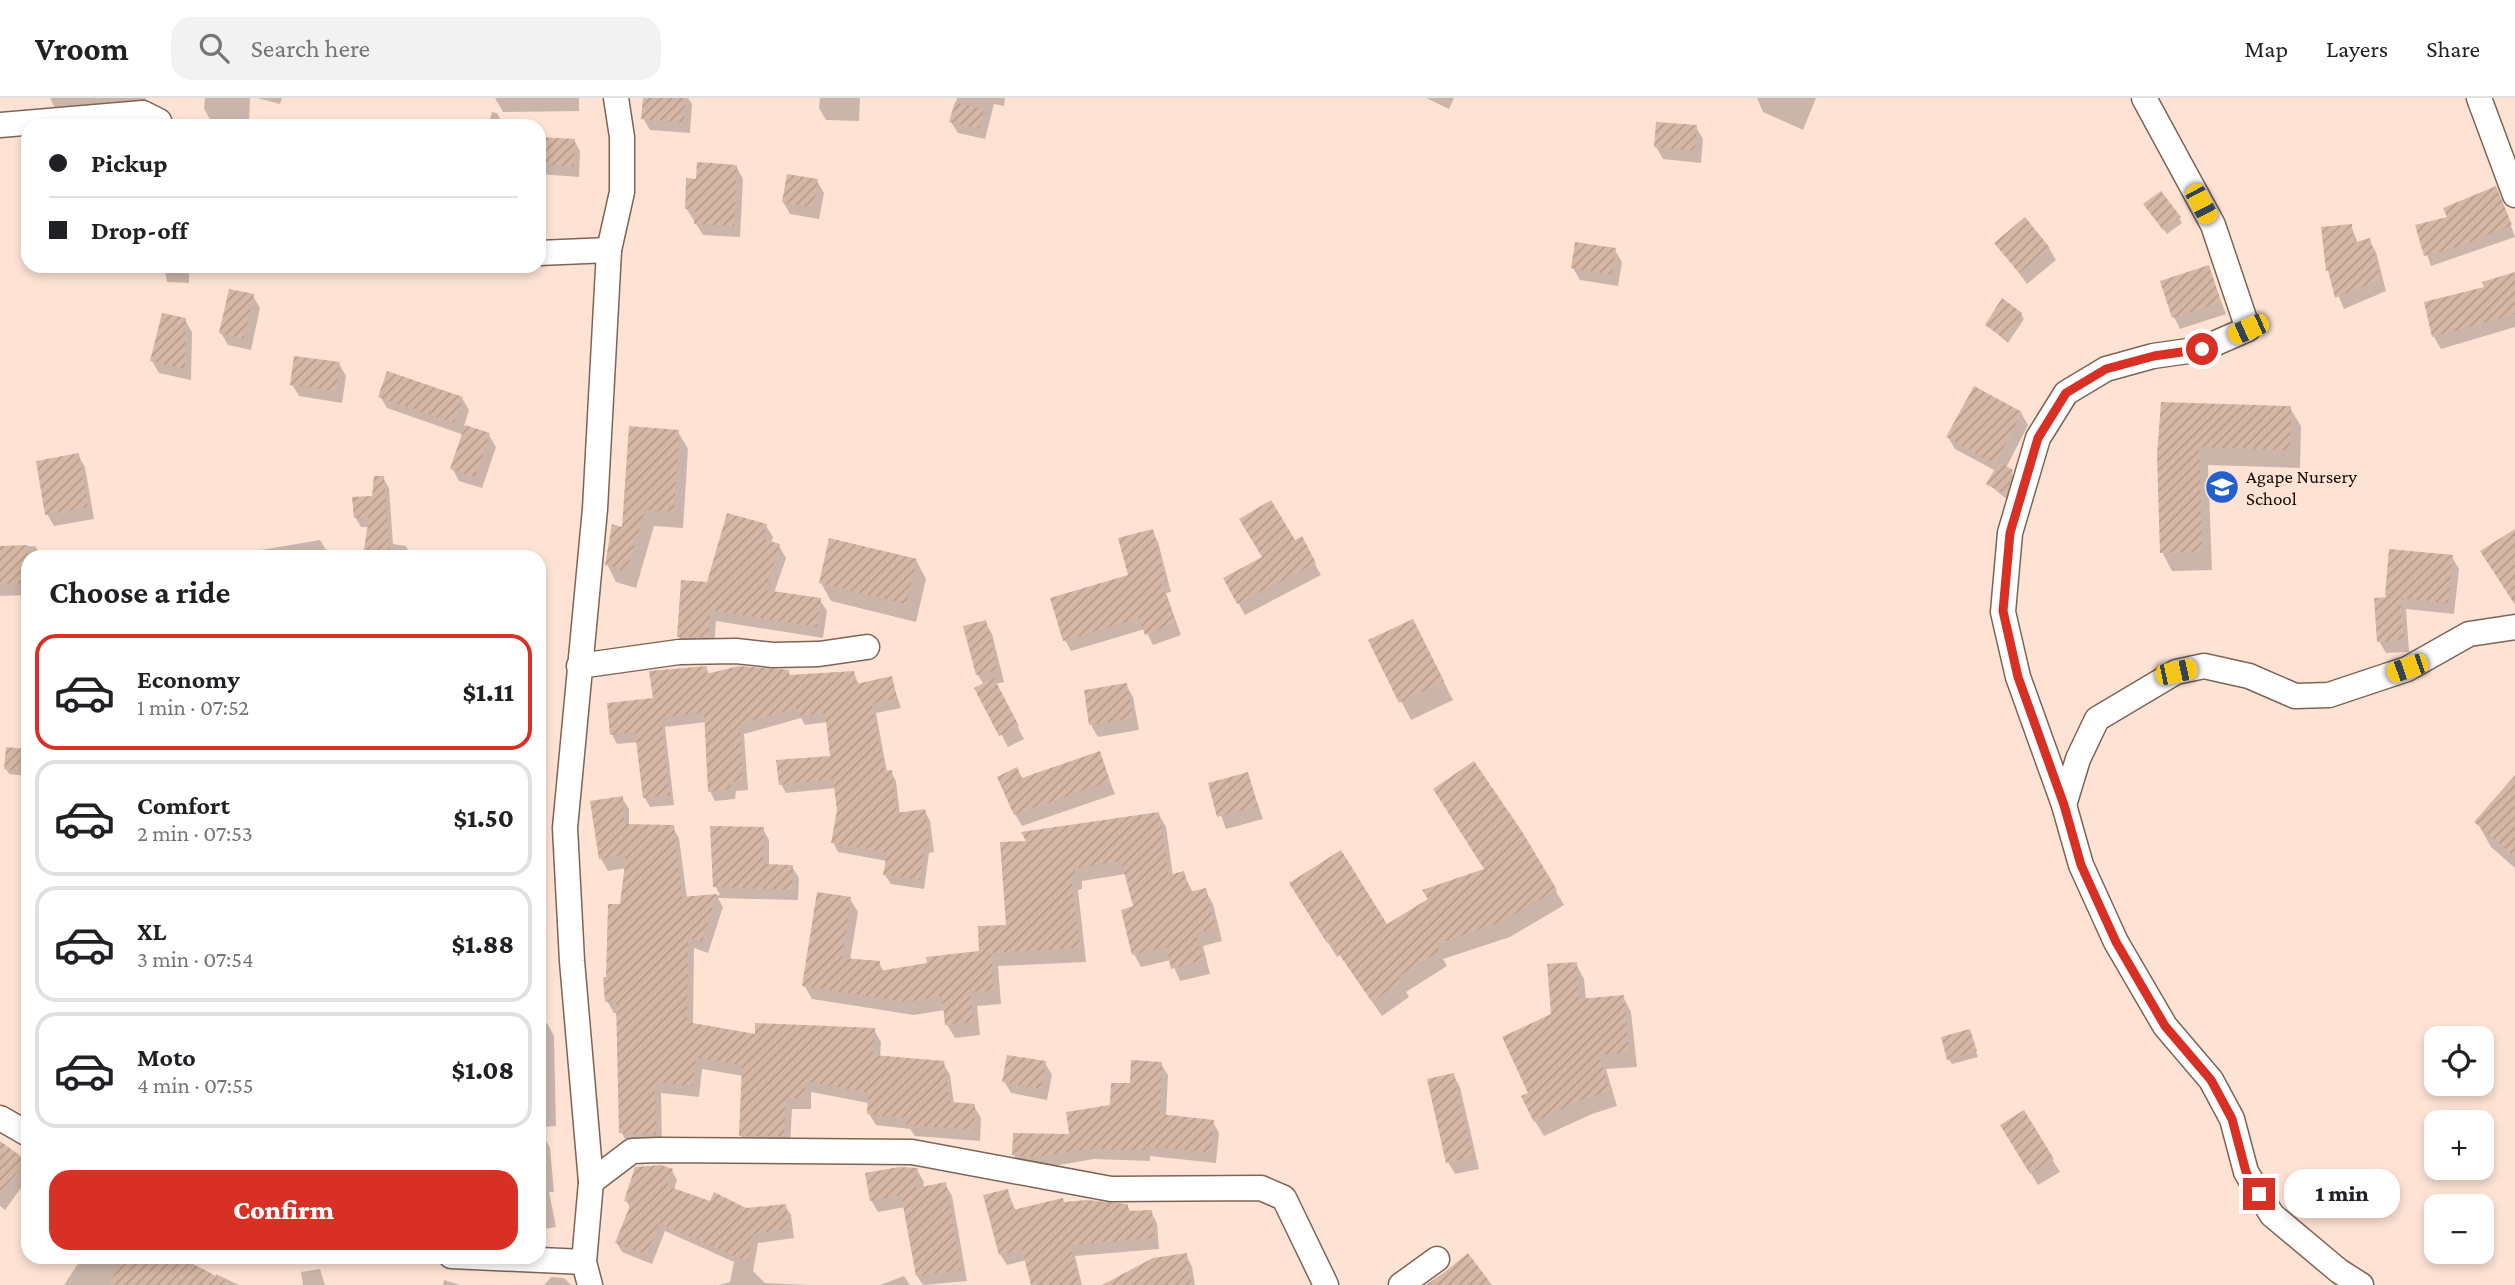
<!DOCTYPE html>
<html lang="en">
<head>
<meta charset="utf-8">
<style>
	body { margin:0; font-family:"Crimson Pro",serif; background:#f2f2f2; color:#202124; height:100vh; display:flex; flex-direction:column; font-size:26px; white-space:nowrap }
	* { box-sizing:border-box; margin:0 }
	p { font-size:23px; color:#757577 }
	.icon { flex:none; width:38px; height:38px; fill:none; stroke:currentColor; stroke-width:2; stroke-linecap:round; stroke-linejoin:round }
	.map { position:relative; flex:1; overflow:hidden }
	.sheet { position:absolute; left:21px; top:452px; width:525px; height:714px; display:flex; flex-direction:column; background:#fff; border-radius:21px; box-shadow:0 4px 10px #0003 }
	.sheet>* { flex:none }
	.guide { position:absolute; left:21px; top:21px; width:525px; height:154px; border-radius:21px; box-shadow:0 4px 10px #0003; display:grid; align-content:center; height:154px; padding:0 28px; background:#fff }
	.buttons { position:absolute; left:2424px; top:928px; display:grid; gap:14px }
	.buttons a { display:grid; place-items:center; width:70px; height:70px; border-radius:14px; background:#fff; box-shadow:0 4px 10px #0003; font-size:35px }
	.end { position:absolute; width:32px; height:32px; margin:-16px; border:9px solid #d93025; background:#fff; box-shadow:0 0 0 4px #fff }
	.from { border-radius:50% }
	.bubble { position:absolute; height:49px; border-radius:21px; background:#fff; box-shadow:0 4px 10px #0003; font-size:23px; font-weight:800; line-height:49px; text-align:center }
	.car { position:absolute; width:21px; height:42px; margin:-21px -10px; border-radius:9px; box-shadow:0 0 5px 2px #0007; background:linear-gradient(#f5c518 24%,#345 0 40%,#f5c518 0 76%,#345 0 86%,#f5c518 0) }
	.guide b { display:flex; align-items:center; gap:24px; height:66px; font-size:26px }
	.guide b+b { border-top:2px solid #e0e0e0 }
	.guide i { width:18px; height:18px; background:#202124 }
	ul { padding:0; list-style:none }
	li { display:flex; align-items:center; gap:21px; height:116px; margin:0 14px 10px; padding:0 14px; border:4px solid #e0e0e0; border-radius:21px }
	li div { flex:1 }
	li b { display:block; font-size:26px }
	li em { font-style:normal; font-weight:800 }
	li.active { border-color:#d93025 }
	li>.icon { width:63px; height:63px; stroke-width:1.5 }
	h2 { padding:0 28px; font-size:32px; line-height:84px }
	.primary-button { display:flex; gap:14px; margin-top:auto; padding:14px 28px }
	.primary-button a { flex:1; height:80px; border-radius:21px; background:#d93025; color:#fff; font-size:28px; font-weight:800; line-height:80px; text-align:center }
	header { display:flex; align-items:center; gap:42px; box-sizing:border-box; height:98px; padding:0 35px; background:#fff; border-bottom:2px solid #e0e0e0 }
	header strong { font-size:33px }
	nav { display:flex; gap:38px; margin-inline-start:auto; font-size:24px }
	.search { width:490px; height:63px; background:#f2f2f2; display:flex; align-items:center; gap:18px; box-sizing:border-box; padding:0 24px; border-radius:21px; color:#757577; font-size:26px }
	.map>svg:first-child { display:block }
	.shadow { fill:#0003 }
	.building { fill:url(#building-hatch) }
	.lines { fill:none; stroke-linecap:round; stroke-linejoin:round }
	.minor-casing { stroke:#7f6353; stroke-width:27 }
	.minor { stroke:#fff; stroke-width:24 }
	.route { stroke:#d93025; stroke-width:9 }
	.labels { text-anchor:middle; stroke-width:5; stroke-linejoin:round; paint-order:stroke }
	.poi-label { font-size:19px; fill:#160b06; stroke:#fee3d5; text-anchor:start }
</style>
</head>
<body>
<header>
<strong>Vroom</strong>
<div class="search"><svg class="icon" aria-label="search" viewBox="0 0 24 24"><circle cx="10" cy="10" r="6"/><path d="M15 15l6 6"/></svg>Search here</div>
<nav><a>Map</a><a>Layers</a><a>Share</a></nav>
</header>
<div class="map">
<svg width="2515" height="1187" viewBox="0 0 2515 1187">
	<defs>
		<pattern id="building-hatch" width="6" height="6" patternUnits="userSpaceOnUse" patternTransform="scale(1.75)"><rect width="6" height="6" fill="#d6b6a4"/><path d="M-1 1l2-2M0 6l6-6M5 7l2-2" fill="none" stroke="#b79b8c"/></pattern>
	</defs>
	<rect width="100%" height="100%" fill="#fee3d5"/>
	<g class="shadow">
		<polygon points="50,0 146,0 146,12 58,17"/>
		<polygon points="205,0 250,0 249,25 211,23 204,11"/>
		<polygon points="257,0 282,0 280,6"/>
		<polygon points="495,0 579,0 579,13 503,14"/>
		<polygon points="644,0 688,0 692,6 690,35 650,32 643,20"/>
		<polygon points="820,0 860,0 859,23 826,22 819,10"/>
		<polygon points="957,0 1005,0 1004,8 994,6 985,41 958,35 951,24"/>
		<polygon points="1426,0 1454,0 1449,11"/>
		<polygon points="1757,0 1816,0 1803,32 1763,14"/>
		<polygon points="492,14 497,15 504,28 488,28"/>
		<polygon points="1696,29 1703,41 1701,65 1663,61 1656,49"/>
		<polygon points="539,40 574,42 580,53 579,79 539,76"/>
		<polygon points="736,68 743,81 740,139 703,137 686,110 698,83"/>
		<polygon points="817,83 824,95 819,121 790,116 783,104"/>
		<polygon points="2501,101 2515,139 2431,168 2417,129"/>
		<polygon points="2148,112 2179,120 2182,125 2167,136"/>
		<polygon points="2351,128 2358,145 2369,142 2376,154 2386,193 2344,211 2328,172"/>
		<polygon points="1997,145 2049,150 2056,162 2027,186"/>
		<polygon points="1615,152 1622,164 1618,188 1580,182 1573,170"/>
		<polygon points="164,168 189,168 189,185 167,184"/>
		<polygon points="2208,169 2226,216 2180,231 2174,219"/>
		<polygon points="2515,176 2515,229 2441,251 2434,239 2426,205 2486,190"/>
		<polygon points="253,198 260,210 251,252 228,247 221,235"/>
		<polygon points="2021,216 2024,221 2008,245 1987,227"/>
		<polygon points="185,222 192,234 191,282 159,275 152,263"/>
		<polygon points="339,266 346,278 342,305 299,298 292,286"/>
		<polygon points="380,298 462,300 469,312 464,328 489,337 496,349 482,390 459,383 452,370 464,337 387,310"/>
		<polygon points="2290,310 2301,328 2300,370 2208,367 2212,472 2172,473 2162,454 2159,357"/>
		<polygon points="2021,315 2028,327 2006,370 2015,379 2008,402 1988,386 1996,373 1955,351 1948,339"/>
		<polygon points="678,334 688,351 683,430 654,428 636,490 616,484 607,466"/>
		<polygon points="78,357 85,369 94,421 54,428 47,416"/>
		<polygon points="383,380 389,390 393,446 406,448 411,458 365,458 369,429 361,429 355,419 373,399"/>
		<polygon points="766,428 773,439 771,445 779,448 786,460 774,495 820,502 827,513 823,540 716,523 714,550 686,550 679,539 709,485"/>
		<polygon points="1152,433 1158,444 1171,494 1166,495 1181,537 1153,547 1145,531 1071,553 1065,542 1130,478"/>
		<polygon points="1301,441 1321,477 1245,517 1225,481"/>
		<polygon points="320,442 330,458 262,458 261,452"/>
		<polygon points="35,448 41,458 28,458 28,497 0,498 0,450"/>
		<polygon points="2452,459 2459,471 2454,516 2406,511 2409,554 2386,555 2379,543 2386,498"/>
		<polygon points="916,462 926,481 916,524 831,503 821,485"/>
		<polygon points="985,524 992,536 1004,584 995,586 1024,641 1008,649 977,590 984,587 978,577"/>
		<polygon points="1422,541 1453,602 1411,622 1370,543"/>
		<polygon points="706,570 710,577 788,573 791,579 854,575 859,587 891,580 901,610 876,615 887,674 891,674 896,683 900,717 925,713 930,723 934,754 929,755 924,791 891,786 885,777 887,763 838,754 833,744 838,712 836,690 786,695 781,686 832,659 828,624 805,627 801,620 744,636 748,692 736,693 735,701 715,703 710,693 706,624 665,629 674,707 650,709 645,700 638,644 617,646 612,636 655,602"/>
		<polygon points="1126,587 1133,599 1139,632 1098,639 1091,627"/>
		<polygon points="28,653 28,678 9,676 6,671"/>
		<polygon points="1099,656 1115,696 1022,728 1015,716"/>
		<polygon points="1247,676 1263,721 1226,731 1210,687"/>
		<polygon points="2515,692 2515,770 2491,749 2477,724"/>
		<polygon points="622,700 629,711 629,728 672,729 679,740 687,800 720,797 715,788 763,731 769,742 769,768 792,769 799,780 798,802 718,800 723,809 708,855 694,850 693,927 756,938 874,932 881,944 880,959 943,965 950,977 954,1006 974,1008 981,1020 980,1043 915,1038 910,1031 876,1027 869,1016 869,1005 811,994 811,1011 792,1011 790,1049 748,1049 741,1037 744,978 702,971 699,999 661,995 662,1048 628,1046 621,1034 618,915 614,915 607,903 626,770 608,773 601,761 592,704"/>
		<polygon points="539,709 543,715 544,754 541,926 547,925 554,938 556,1028 539,1029"/>
		<polygon points="1158,715 1166,729 1173,778 1183,775 1193,795 1205,792 1213,806 1222,843 1203,848 1210,876 1180,883 1171,862 1141,869 1134,856 1135,810 1126,776 1082,783 1082,791 1078,792 1086,864 998,868 1001,906 977,908 980,937 955,940 947,927 945,912 914,917 812,901 804,887 850,801 858,814 850,862 879,865 884,874 981,855 1007,828 1028,744"/>
		<polygon points="1522,736 1564,807 1510,839 1443,861 1447,868 1406,894 1409,899 1382,918 1340,857 1337,859 1300,800 1386,829 1486,773"/>
		<polygon points="1576,866 1584,881 1586,902 1623,899 1631,914 1637,969 1606,971 1617,1008 1592,1016 1544,1038 1535,1023 1530,996 1553,917"/>
		<polygon points="1969,933 1978,959 1952,966 1949,961"/>
		<polygon points="1045,965 1052,977 1047,1002 1011,995 1004,983"/>
		<polygon points="1161,966 1168,977 1166,1018 1213,1024 1219,1035 1216,1065 1150,1058 1150,1063 1094,1061 1042,1070 1020,1068 1014,1057 1072,1038"/>
		<polygon points="1453,977 1460,989 1479,1071 1455,1076 1448,1064"/>
		<polygon points="2023,1015 2060,1074 2038,1087 2002,1027"/>
		<polygon points="544,1038 550,1050 554,1094 549,1094 556,1129 539,1132 539,1039"/>
		<polygon points="0,1045 28,1069 28,1080 5,1112 0,1108"/>
		<polygon points="917,1072 924,1084 923,1090 945,1086 952,1098 967,1183 923,1187 917,1178 905,1109 878,1114 871,1102"/>
		<polygon points="672,1073 677,1082 674,1092 711,1105 746,1112 785,1108 791,1117 794,1140 758,1145 753,1173 765,1185 810,1187 718,1187 730,1184 734,1164 665,1133 652,1166 622,1154 617,1145 630,1110 626,1102"/>
		<polygon points="1007,1093 1016,1113 1064,1106 1127,1107 1131,1115 1151,1114 1157,1125 1159,1151 1075,1158 1082,1187 1032,1187 1027,1162 1007,1167 1000,1156"/>
		<polygon points="1186,1157 1192,1169 1195,1187 1106,1187"/>
		<polygon points="83,1158 174,1158 215,1180 216,1176 239,1187 64,1187"/>
		<polygon points="320,1171 325,1187 303,1187 301,1174"/>
		<polygon points="904,1178 910,1187 880,1187"/>
		<polygon points="551,1179 564,1180 571,1187 544,1187"/>
		<polygon points="444,1182 460,1187 443,1187"/>
	</g>
	<g class="building">
		<polygon points="643,0 686,0 684,24 641,21"/>
		<polygon points="955,4 984,11 979,31 949,24"/>
		<polygon points="1656,24 1697,27 1695,53 1654,49"/>
		<polygon points="541,39 575,41 574,69 539,66"/>
		<polygon points="697,64 737,67 734,128 694,126 695,111 685,111 686,80 696,81"/>
		<polygon points="787,76 818,81 813,110 782,104"/>
		<polygon points="2496,88 2512,127 2466,146 2424,158 2415,127 2447,119 2443,110"/>
		<polygon points="2161,93 2181,119 2163,132 2143,106"/>
		<polygon points="2025,119 2050,150 2019,175 1994,145"/>
		<polygon points="2352,126 2353,145 2370,140 2381,181 2335,200 2328,172 2326,173 2321,129"/>
		<polygon points="1575,144 1616,150 1612,177 1571,170"/>
		<polygon points="2209,167 2221,204 2172,220 2160,183"/>
		<polygon points="2515,174 2515,216 2432,239 2424,204 2484,189 2482,184"/>
		<polygon points="229,191 254,196 244,241 219,235"/>
		<polygon points="2002,200 2022,215 2005,241 1985,227"/>
		<polygon points="162,215 186,220 185,271 150,263"/>
		<polygon points="294,258 340,264 336,293 290,287"/>
		<polygon points="387,273 463,299 454,325 378,299"/>
		<polygon points="1974,288 2022,314 1995,366 1946,339"/>
		<polygon points="2161,304 2291,308 2290,352 2199,349 2202,454 2160,455 2157,357"/>
		<polygon points="465,327 490,335 475,379 450,371"/>
		<polygon points="629,328 679,332 674,414 645,412 626,473 605,467 612,426 622,429"/>
		<polygon points="79,355 88,409 45,417 36,363"/>
		<polygon points="1999,364 2013,372 2006,397 1986,386"/>
		<polygon points="374,378 384,378 390,458 363,458 369,419 354,420 352,399 372,398"/>
		<polygon points="1271,402 1295,442 1302,438 1316,465 1237,506 1223,480 1262,459 1239,421"/>
		<polygon points="727,415 767,426 763,441 780,446 765,492 821,500 817,529 710,512 709,539 677,539 681,482 707,484"/>
		<polygon points="1153,431 1166,483 1161,484 1176,525 1145,537 1139,520 1063,543 1050,500 1128,477 1118,440"/>
		<polygon points="2515,431 2515,507 2480,453"/>
		<polygon points="829,440 917,461 906,506 819,485"/>
		<polygon points="28,447 28,485 0,486 0,448"/>
		<polygon points="2389,451 2453,457 2448,505 2400,500 2404,542 2377,544 2374,500 2390,499 2385,498"/>
		<polygon points="1413,521 1444,583 1399,605 1368,542"/>
		<polygon points="986,522 998,572 976,577 963,528"/>
		<polygon points="707,568 706,576 739,568 789,572 789,577 854,573 856,586 892,578 897,600 872,606 885,673 892,672 897,715 925,711 930,745 925,746 920,782 883,777 887,755 831,745 837,712 833,681 779,687 776,662 830,658 825,615 798,618 796,610 740,626 743,683 731,684 730,691 708,694 704,614 661,620 670,697 643,700 635,634 610,637 607,605 653,600 649,573"/>
		<polygon points="994,580 1019,628 999,638 974,590"/>
		<polygon points="1127,585 1133,620 1089,627 1084,592"/>
		<polygon points="6,649 28,651 28,673 4,671"/>
		<polygon points="1100,653 1110,683 1014,717 997,679 1017,669 1022,680"/>
		<polygon points="1474,663 1523,735 1557,792 1501,824 1436,846 1440,853 1399,878 1402,883 1372,904 1330,843 1327,845 1289,785 1341,752 1387,826 1428,801 1422,792 1484,771 1433,691"/>
		<polygon points="1248,674 1258,708 1217,719 1208,685"/>
		<polygon points="2515,677 2515,759 2474,724"/>
		<polygon points="623,698 624,726 674,727 682,799 717,796 702,844 688,839 687,924 755,936 755,925 875,930 873,957 944,963 950,1004 975,1006 974,1032 906,1027 907,1020 867,1016 868,995 805,983 805,1000 786,1000 784,1038 739,1038 742,967 696,960 693,988 655,984 656,1037 619,1035 616,903 605,904 603,879 606,879 608,806 620,806 626,757 599,761 590,703"/>
		<polygon points="1159,714 1169,777 1184,773 1190,794 1206,790 1216,830 1196,835 1203,862 1171,871 1166,848 1132,857 1121,812 1133,808 1121,763 1075,770 1075,778 1071,779 1080,850 991,855 994,893 970,894 974,924 945,927 942,898 906,904 802,888 817,794 851,799 842,860 880,863 879,873 927,865 926,859 979,853 978,828 1006,827 1000,744 1026,743 1021,734"/>
		<polygon points="710,728 764,729 763,766 793,767 792,792 713,789"/>
		<polygon points="1577,864 1579,901 1624,897 1629,954 1599,957 1610,993 1583,1001 1534,1024 1521,998 1528,995 1502,939 1551,916 1547,866"/>
		<polygon points="1970,931 1977,953 1947,962 1941,939"/>
		<polygon points="1007,957 1046,963 1041,991 1002,984"/>
		<polygon points="1131,962 1162,964 1160,1016 1214,1022 1211,1055 1145,1048 1145,1052 1087,1051 1035,1059 1012,1057 1013,1035 1069,1036 1066,1014 1110,1007 1111,985 1130,985"/>
		<polygon points="1454,975 1473,1059 1446,1065 1427,981"/>
		<polygon points="2024,1012 2054,1061 2030,1076 2000,1027"/>
		<polygon points="0,1043 26,1062 0,1097"/>
		<polygon points="661,1067 673,1071 667,1088 710,1103 714,1094 746,1110 786,1106 790,1130 753,1136 748,1164 659,1125 646,1157 615,1145 631,1105 624,1103 635,1069"/>
		<polygon points="899,1069 918,1070 916,1090 946,1084 961,1172 916,1178 901,1097 870,1103 865,1075"/>
		<polygon points="1008,1091 1013,1112 1063,1100 1064,1104 1087,1102 1128,1106 1128,1113 1152,1112 1154,1140 1070,1147 1080,1187 1031,1187 1022,1151 999,1157 983,1097"/>
		<polygon points="1187,1155 1191,1187 1102,1187 1153,1160"/>
		<polygon points="1468,1155 1492,1187 1426,1187 1446,1173"/>
		<polygon points="124,1158 178,1158 233,1187 109,1187"/>
	</g>
	<g class="lines">
		<g class="minor-casing">
			<g id="minor">
				<polyline points="2144,0 2213,127 2248,231 2202,251 2153,258 2106,271 2066,295 2038,340 2010,435 2003,514 2018,579 2064,707 2081,767 2116,844 2165,928 2211,982 2232,1021 2246,1074 2272,1117 2339,1173 2361,1187"/>
				<polyline points="2479,0 2515,97"/>
				<polyline points="0,27 143,15 159,23 161,28"/>
				<polyline points="539,155 609,152"/>
				<polyline points="579,568 679,554 736,553 773,557 819,556 867,549"/>
				<polyline points="2064,707 2078,661 2097,621 2176,574 2204,568 2249,578 2295,598 2329,597 2407,571 2469,536 2515,529"/>
				<polyline points="0,1020 28,1036"/>
				<polyline points="591,1084 632,1053 659,1052 912,1054 1111,1091 1261,1090 1284,1100 1326,1187"/>
				<polyline points="451,1158 584,1164"/>
				<polyline points="590,1187 584,1164 591,1084 572,863 565,730 595,411 609,152 622,94 622,39 616,0"/>
				<polyline points="1401,1187 1437,1161"/>
			</g>
		</g>
		<use href="#minor" class="minor"/>
	</g>
	<g class="lines">
		<polyline class="route" points="2202,251 2154,258 2106,271 2066,295 2038,340 2010,435 2003,513 2018,579 2064,707 2081,767 2116,844 2165,928 2211,982 2232,1021 2246,1074 2259,1096"/>
	</g>
	<defs>
		<g id="school-disc" transform="scale(1.75)"><circle r="9.5" fill="#2360cd" stroke="#fee3d5"/><path d="M0-5L7-2L0 1L-7-2ZM-4 1L0 2.5L4 1V4Q0 6-4 4Z" fill="#fff"/></g>
	</defs>
	<g fill-rule="evenodd">
		<use href="#school-disc" x="2222" y="389"/>
	</g>
	<g class="labels">
		<g class="poi-label">
			<text x="2246" y="385">Agape Nursery<tspan x="2246" dy="22">School</tspan></text>
		</g>
	</g>
</svg>
<div class="buttons">
<a><svg class="icon" aria-label="locate" viewBox="0 0 24 24"><circle cx="12" cy="12" r="6"/><path d="M12 2v4M12 18v4M2 12h4M18 12h4"/></svg></a>
<a>+</a>
<a>−</a>
</div>
<i class="end from" style="left:2202px;top:251px"></i>
<i class="end" style="left:2259px;top:1096px"></i>
<div class="bubble" style="left:2284px;top:1071px;width:116px">1 min</div>
<i class="car" style="left:2201px;top:106px;rotate:152deg"></i>
<i class="car" style="left:2248px;top:231px;rotate:246deg"></i>
<i class="car" style="left:2407px;top:570px;rotate:251deg"></i>
<i class="car" style="left:2176px;top:574px;rotate:78deg"></i>
<div class="guide">
<b><i class="from"></i>Pickup</b>
<b><i></i>Drop-off</b>
</div>
<section class="sheet">
<h2>Choose a ride</h2>
<ul>
<li class="active"><svg class="icon" aria-label="car" viewBox="0 0 24 24"><path d="M5 17H2v-5l4-1 3-4h7l3 4 3 1v5h-3M9 17h6M6 11h13"/><circle cx="7" cy="17" r="2"/><circle cx="17" cy="17" r="2"/></svg><div><b>Economy</b><p>1 min · 07:52</p></div><em>$1.11</em></li>
<li><svg class="icon" aria-label="car" viewBox="0 0 24 24"><path d="M5 17H2v-5l4-1 3-4h7l3 4 3 1v5h-3M9 17h6M6 11h13"/><circle cx="7" cy="17" r="2"/><circle cx="17" cy="17" r="2"/></svg><div><b>Comfort</b><p>2 min · 07:53</p></div><em>$1.50</em></li>
<li><svg class="icon" aria-label="car" viewBox="0 0 24 24"><path d="M5 17H2v-5l4-1 3-4h7l3 4 3 1v5h-3M9 17h6M6 11h13"/><circle cx="7" cy="17" r="2"/><circle cx="17" cy="17" r="2"/></svg><div><b>XL</b><p>3 min · 07:54</p></div><em>$1.88</em></li>
<li><svg class="icon" aria-label="car" viewBox="0 0 24 24"><path d="M5 17H2v-5l4-1 3-4h7l3 4 3 1v5h-3M9 17h6M6 11h13"/><circle cx="7" cy="17" r="2"/><circle cx="17" cy="17" r="2"/></svg><div><b>Moto</b><p>4 min · 07:55</p></div><em>$1.08</em></li>
</ul>
<div class="primary-button"><a>Confirm</a></div>
</section>
</div>
</body>
</html>
